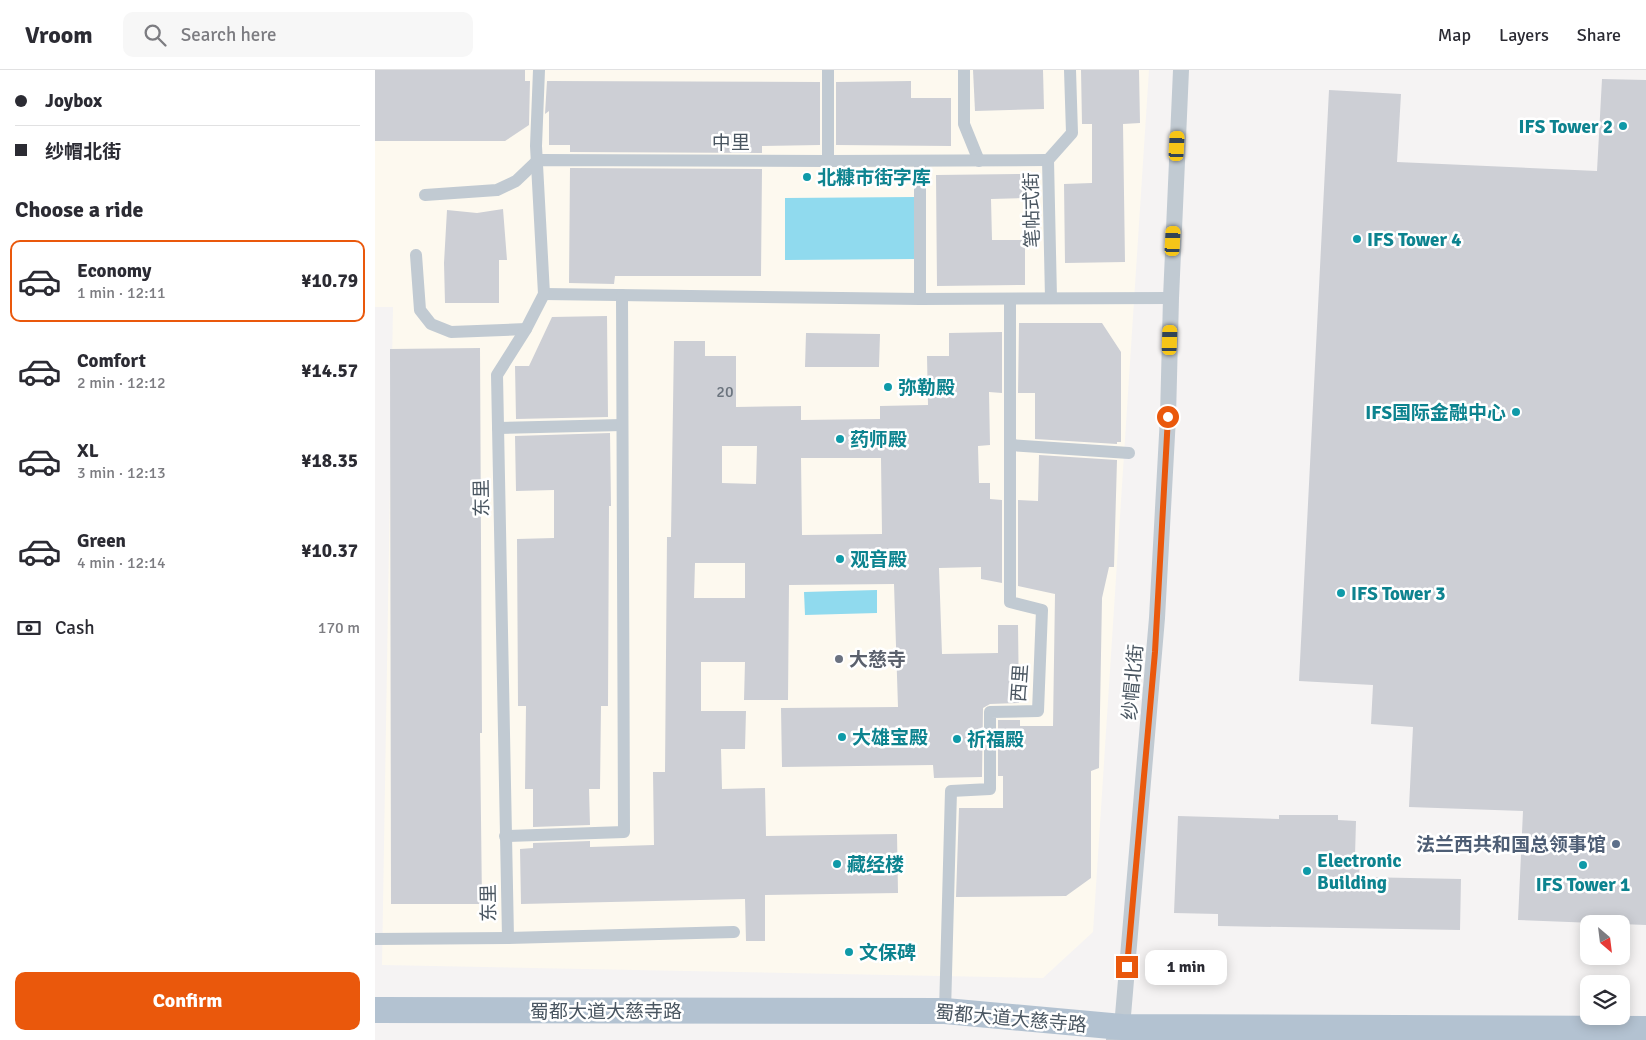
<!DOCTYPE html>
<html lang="en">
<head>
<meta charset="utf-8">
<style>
	body { margin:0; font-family:Signika,"Noto Sans SC",sans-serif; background:#f7f7f7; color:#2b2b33; height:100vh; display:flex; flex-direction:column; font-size:19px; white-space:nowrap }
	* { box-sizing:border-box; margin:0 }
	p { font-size:16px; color:#7c7c81 }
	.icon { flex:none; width:28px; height:28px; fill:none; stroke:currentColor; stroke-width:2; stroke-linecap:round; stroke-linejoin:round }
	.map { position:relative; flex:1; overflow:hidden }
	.details { display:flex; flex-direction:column; background:#fff; width:375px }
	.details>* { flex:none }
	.top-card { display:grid; align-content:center; height:110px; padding:0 15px; background:#fff }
	.needle { width:32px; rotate:152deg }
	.buttons { position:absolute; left:1205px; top:845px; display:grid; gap:10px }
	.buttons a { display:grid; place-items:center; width:50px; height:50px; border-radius:10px; background:#fff; box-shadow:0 2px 12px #0003; font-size:25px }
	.end { position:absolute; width:22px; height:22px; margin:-11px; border:6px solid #ea580c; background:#fff; box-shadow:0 0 0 2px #fff }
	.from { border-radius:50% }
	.bubble { position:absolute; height:35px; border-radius:10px; background:#fff; box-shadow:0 2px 12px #0003; font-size:16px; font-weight:700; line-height:35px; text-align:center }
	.car { position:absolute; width:15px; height:30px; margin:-15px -8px; border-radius:6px; box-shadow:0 0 4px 1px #0007; background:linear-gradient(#f5c518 24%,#345 0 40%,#f5c518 0 76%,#345 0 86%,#f5c518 0) }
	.top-card b { display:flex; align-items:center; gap:18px; height:48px; font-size:19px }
	.top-card b+b { border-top:1px solid #e1e1e2 }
	.top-card i { width:12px; height:12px; background:#2b2b33 }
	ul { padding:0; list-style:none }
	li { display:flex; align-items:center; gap:15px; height:82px; margin:0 10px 8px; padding:0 5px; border:2px solid transparent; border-radius:10px }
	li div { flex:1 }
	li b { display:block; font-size:19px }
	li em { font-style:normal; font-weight:700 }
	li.selected { border-color:#ea580c }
	li>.icon { width:45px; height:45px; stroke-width:1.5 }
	h2 { padding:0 15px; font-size:22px; line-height:60px }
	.pay { display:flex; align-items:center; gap:12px; height:55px; padding:0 15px; font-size:19px }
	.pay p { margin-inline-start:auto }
	.action { display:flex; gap:10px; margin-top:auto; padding:10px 15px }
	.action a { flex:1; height:58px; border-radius:10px; background:#ea580c; color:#fff; font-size:20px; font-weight:700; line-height:58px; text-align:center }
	header { display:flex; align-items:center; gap:30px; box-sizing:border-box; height:70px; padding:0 25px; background:#fff; border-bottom:1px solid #e1e1e2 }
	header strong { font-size:24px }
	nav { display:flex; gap:28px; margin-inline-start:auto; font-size:18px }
	.search { width:350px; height:45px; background:#f7f7f7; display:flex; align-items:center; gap:12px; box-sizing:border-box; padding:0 18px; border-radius:10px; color:#7c7c81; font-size:19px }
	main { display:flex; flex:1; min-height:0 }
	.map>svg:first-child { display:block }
	.commercial { fill:#fdf9ef }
	.water { fill:#90daee }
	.building { fill:#cdcfd5; fill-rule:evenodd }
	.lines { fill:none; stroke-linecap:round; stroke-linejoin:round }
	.pedestrian { stroke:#c1cad2; stroke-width:12 }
	.minor { stroke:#c1cad2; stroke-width:16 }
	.primary { stroke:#b3c2d1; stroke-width:26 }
	.route { stroke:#ea580c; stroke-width:6 }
	.culture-dot { fill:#0f9aa8; stroke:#fff; stroke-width:2 }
	.worship-dot { fill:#6b7280; stroke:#fff; stroke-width:2 }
	.service-dot { fill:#5c6f8a; stroke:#fff; stroke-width:2 }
	.labels { text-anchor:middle; stroke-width:5; stroke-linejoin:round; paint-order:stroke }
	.number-label { font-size:16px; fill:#6b747e }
	.culture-label { font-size:19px; font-weight:bold; fill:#0d838f; stroke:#fff; text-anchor:start }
	.street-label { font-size:19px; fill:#4a5661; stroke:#fff }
	.worship-label { font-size:19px; font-weight:bold; fill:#5b616d; stroke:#fff; text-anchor:start }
	.service-label { font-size:19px; font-weight:bold; fill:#4e5e75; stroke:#fff; text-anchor:end }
</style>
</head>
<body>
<header>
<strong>Vroom</strong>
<div class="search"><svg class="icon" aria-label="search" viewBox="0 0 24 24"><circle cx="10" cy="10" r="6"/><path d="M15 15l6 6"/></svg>Search here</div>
<nav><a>Map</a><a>Layers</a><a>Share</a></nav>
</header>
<main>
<section class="details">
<div class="top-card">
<b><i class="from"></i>Joybox</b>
<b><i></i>纱帽北街</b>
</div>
<h2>Choose a ride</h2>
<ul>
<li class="selected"><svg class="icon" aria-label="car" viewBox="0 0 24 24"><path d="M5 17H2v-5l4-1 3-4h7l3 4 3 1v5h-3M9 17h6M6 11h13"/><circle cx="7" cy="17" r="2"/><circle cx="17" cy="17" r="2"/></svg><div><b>Economy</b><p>1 min · 12:11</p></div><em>¥10.79</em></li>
<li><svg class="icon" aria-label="car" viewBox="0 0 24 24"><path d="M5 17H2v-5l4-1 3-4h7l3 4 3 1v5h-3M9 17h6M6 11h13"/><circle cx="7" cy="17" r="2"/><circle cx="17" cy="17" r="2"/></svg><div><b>Comfort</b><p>2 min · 12:12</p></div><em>¥14.57</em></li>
<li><svg class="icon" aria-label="car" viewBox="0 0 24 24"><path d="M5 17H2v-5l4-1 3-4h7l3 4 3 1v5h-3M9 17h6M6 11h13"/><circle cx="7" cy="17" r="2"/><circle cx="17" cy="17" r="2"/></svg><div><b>XL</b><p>3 min · 12:13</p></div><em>¥18.35</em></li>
<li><svg class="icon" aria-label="car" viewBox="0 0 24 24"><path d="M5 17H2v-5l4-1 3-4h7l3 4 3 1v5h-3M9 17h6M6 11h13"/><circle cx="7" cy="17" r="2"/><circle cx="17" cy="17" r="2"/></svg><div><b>Green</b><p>4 min · 12:14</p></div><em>¥10.37</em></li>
</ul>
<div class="pay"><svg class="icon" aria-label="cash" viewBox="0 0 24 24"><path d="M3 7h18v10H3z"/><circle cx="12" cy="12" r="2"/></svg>Cash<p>170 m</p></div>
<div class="action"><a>Confirm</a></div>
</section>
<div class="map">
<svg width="1271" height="970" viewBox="0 0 1271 970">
	<rect width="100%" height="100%" fill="#f5f3f3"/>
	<polygon class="commercial" points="0,0 774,0 718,862 668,908 7,895 18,237 0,237"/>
	<g class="water">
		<polygon points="540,127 541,189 410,190 410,128"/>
		<polygon points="502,520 502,543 430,545 429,522"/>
	</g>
	<g class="building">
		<polygon points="0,0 150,0 150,11 155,11 154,55 130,71 0,71"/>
		<polygon points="598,0 668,0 669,39 600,41"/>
		<polygon points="706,0 764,0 765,53 748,54 750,192 690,193 689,114 717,113 717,54 707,54"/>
		<polygon points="1227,9 1271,10 1271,855 1143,850 1148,741 1034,737 1038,657 996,654 998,615 924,611 954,20 1026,24 1022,92 1222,101"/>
		<polygon points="172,11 445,12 445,75 387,76 387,83 195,82 195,75 174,75 174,41 170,44"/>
		<polygon points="536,11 536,28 576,28 576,76 461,75 461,12"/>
		<polygon points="195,98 387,99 386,206 240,206 239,214 194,213"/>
		<polygon points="649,104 649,128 616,129 617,170 650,170 650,215 562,216 561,105"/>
		<polygon points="128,139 132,190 124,190 124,233 70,233 69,193 72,140 102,143"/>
		<polygon points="232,246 233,347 141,349 140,296 154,296 177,247"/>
		<polygon points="644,253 727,253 746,282 746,372 742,372 742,374 660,369 660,323 643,323"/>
		<path d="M 627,262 L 627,323 L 614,322 L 615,375 L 603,376 L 604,413 L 615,413 L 615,429 L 627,430 L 627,513 L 606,509 L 606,497 L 564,498 L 567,584 L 623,583 L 623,555 L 643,555 L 644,633 L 615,634 L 608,638 L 607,707 L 559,708 L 558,695 L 407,697 L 406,638 L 523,637 L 519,514 L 414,515 L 413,630 L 369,630 L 370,592 L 326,592 L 326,641 L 371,641 L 370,679 L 346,679 L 347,719 L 390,718 L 391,766 L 522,764 L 523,823 L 390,825 L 390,871 L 371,871 L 370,829 L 146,834 L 145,779 L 158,778 L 158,773 L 215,771 L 215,777 L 279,775 L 278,702 L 290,702 L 292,467 L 296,467 L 299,271 L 330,271 L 330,286 L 361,286 L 361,337 L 426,336 L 426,350 L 505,349 L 505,336 L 553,335 L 552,286 L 574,286 L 574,263 ZM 347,376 L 382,376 L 381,414 L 347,413 ZM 426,388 L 506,388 L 507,464 L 427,465 ZM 320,493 L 370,493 L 370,528 L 319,528 Z"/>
		<polygon points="431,263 505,264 504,297 430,297"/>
		<polygon points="105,278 107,663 105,663 107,834 16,834 15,279"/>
		<polygon points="235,363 236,436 234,436 233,636 226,636 225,719 214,719 215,755 158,757 158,719 150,719 151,636 143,636 142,469 179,468 179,420 141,421 140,366"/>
		<polygon points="664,385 742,390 739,497 734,497 727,528 724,698 716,701 716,808 691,826 581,827 584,738 628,738 628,706 623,706 623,650 645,650 645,656 678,656 680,524 643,516 643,430 663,431"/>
		<polygon points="904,745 963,745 963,750 981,751 980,786 985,786 984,807 1086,809 1085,860 843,856 843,844 799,843 803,746 904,749"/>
	</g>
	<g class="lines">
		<g class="pedestrian">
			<polyline points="453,0 453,91"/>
			<polyline points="589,0 589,54 604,91"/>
			<polyline points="545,91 545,229"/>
			<polyline points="50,125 122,120 141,111 163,90 453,91 673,90"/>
			<polyline points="41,185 45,240 56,254 76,262 151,259"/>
			<polyline points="169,224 545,229 796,228"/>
			<polyline points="676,228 673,90 697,63 695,0"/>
			<polyline points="123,358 247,355"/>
			<polyline points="635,375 754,383"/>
			<polyline points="130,766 249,762 247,225"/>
			<polyline points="133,868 122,305 151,259 169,224 161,76 164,0"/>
			<polyline points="0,869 133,868 359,862"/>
			<polyline points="570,941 576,721 615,719 615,642 663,641 667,540 635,532 635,229"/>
		</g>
		<polyline class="minor" points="739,970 747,957 782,548 793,347 796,228 806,0"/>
		<polyline class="primary" points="0,940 570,941 747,957 1271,959"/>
	</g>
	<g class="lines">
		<polyline class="route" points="752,897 780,582 793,347"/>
	</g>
	<g class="culture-dot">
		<circle cx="1248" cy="56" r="5"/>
		<circle cx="432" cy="107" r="5"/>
		<circle cx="982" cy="169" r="5"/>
		<circle cx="513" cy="317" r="5"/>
		<circle cx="1141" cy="342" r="5"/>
		<circle cx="465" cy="369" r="5"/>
		<circle cx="465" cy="489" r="5"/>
		<circle cx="966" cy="523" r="5"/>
		<circle cx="467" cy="667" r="5"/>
		<circle cx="582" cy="669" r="5"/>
		<circle cx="462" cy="794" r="5"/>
		<circle cx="1208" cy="795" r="5"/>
		<circle cx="932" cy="801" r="5"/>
		<circle cx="474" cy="882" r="5"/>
	</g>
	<circle class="worship-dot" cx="464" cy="589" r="5"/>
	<circle class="service-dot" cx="1241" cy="774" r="5"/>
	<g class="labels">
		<g class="number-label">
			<text x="350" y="327">20</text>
		</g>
		<g class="culture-label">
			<text x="1238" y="63" text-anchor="end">IFS Tower 2</text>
			<text x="442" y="114">北糠市街字库</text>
			<text x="992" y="176">IFS Tower 4</text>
			<text x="523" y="324">弥勒殿</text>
			<text x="1131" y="349" text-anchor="end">IFS国际金融中心</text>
			<text x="475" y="376">药师殿</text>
			<text x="475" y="496">观音殿</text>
			<text x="976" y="530">IFS Tower 3</text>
			<text x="477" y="674">大雄宝殿</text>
			<text x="592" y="676">祈福殿</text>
			<text x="942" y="797">Electronic<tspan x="942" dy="22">Building</tspan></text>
			<text x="472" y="801">藏经楼</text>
			<text x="1208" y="821" text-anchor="middle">IFS Tower 1</text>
			<text x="484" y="889">文保碑</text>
		</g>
		<g class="street-label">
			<text x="356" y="79">中里</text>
			<text transform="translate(656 140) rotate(-91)" y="7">笔帖式街</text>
			<text transform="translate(106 428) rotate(-91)" y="7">东里</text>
			<text transform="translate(757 612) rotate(-85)" y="7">纱帽北街</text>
			<text transform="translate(644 613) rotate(-86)" y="7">西里</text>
			<text transform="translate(113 833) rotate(-91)" y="7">东里</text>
			<text x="231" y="948">蜀都大道大慈寺路</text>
			<text transform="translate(636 948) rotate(5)" y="7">蜀都大道大慈寺路</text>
		</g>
		<g class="worship-label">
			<text x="474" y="596">大慈寺</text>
		</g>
		<g class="service-label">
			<text x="1231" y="781">法兰西共和国总领事馆</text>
		</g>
	</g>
</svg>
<div class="buttons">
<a><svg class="needle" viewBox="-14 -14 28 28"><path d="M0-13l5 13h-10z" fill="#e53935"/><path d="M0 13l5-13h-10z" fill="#7c7c81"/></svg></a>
<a><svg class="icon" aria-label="layers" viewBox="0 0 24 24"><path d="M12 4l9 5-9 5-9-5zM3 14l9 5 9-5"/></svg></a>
</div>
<i class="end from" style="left:793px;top:347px"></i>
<i class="end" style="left:752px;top:897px"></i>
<div class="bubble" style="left:770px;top:880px;width:82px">1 min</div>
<i class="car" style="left:802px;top:76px;rotate:3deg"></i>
<i class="car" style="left:798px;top:171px;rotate:3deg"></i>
<i class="car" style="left:795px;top:270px;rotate:2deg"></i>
</div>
</main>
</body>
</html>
